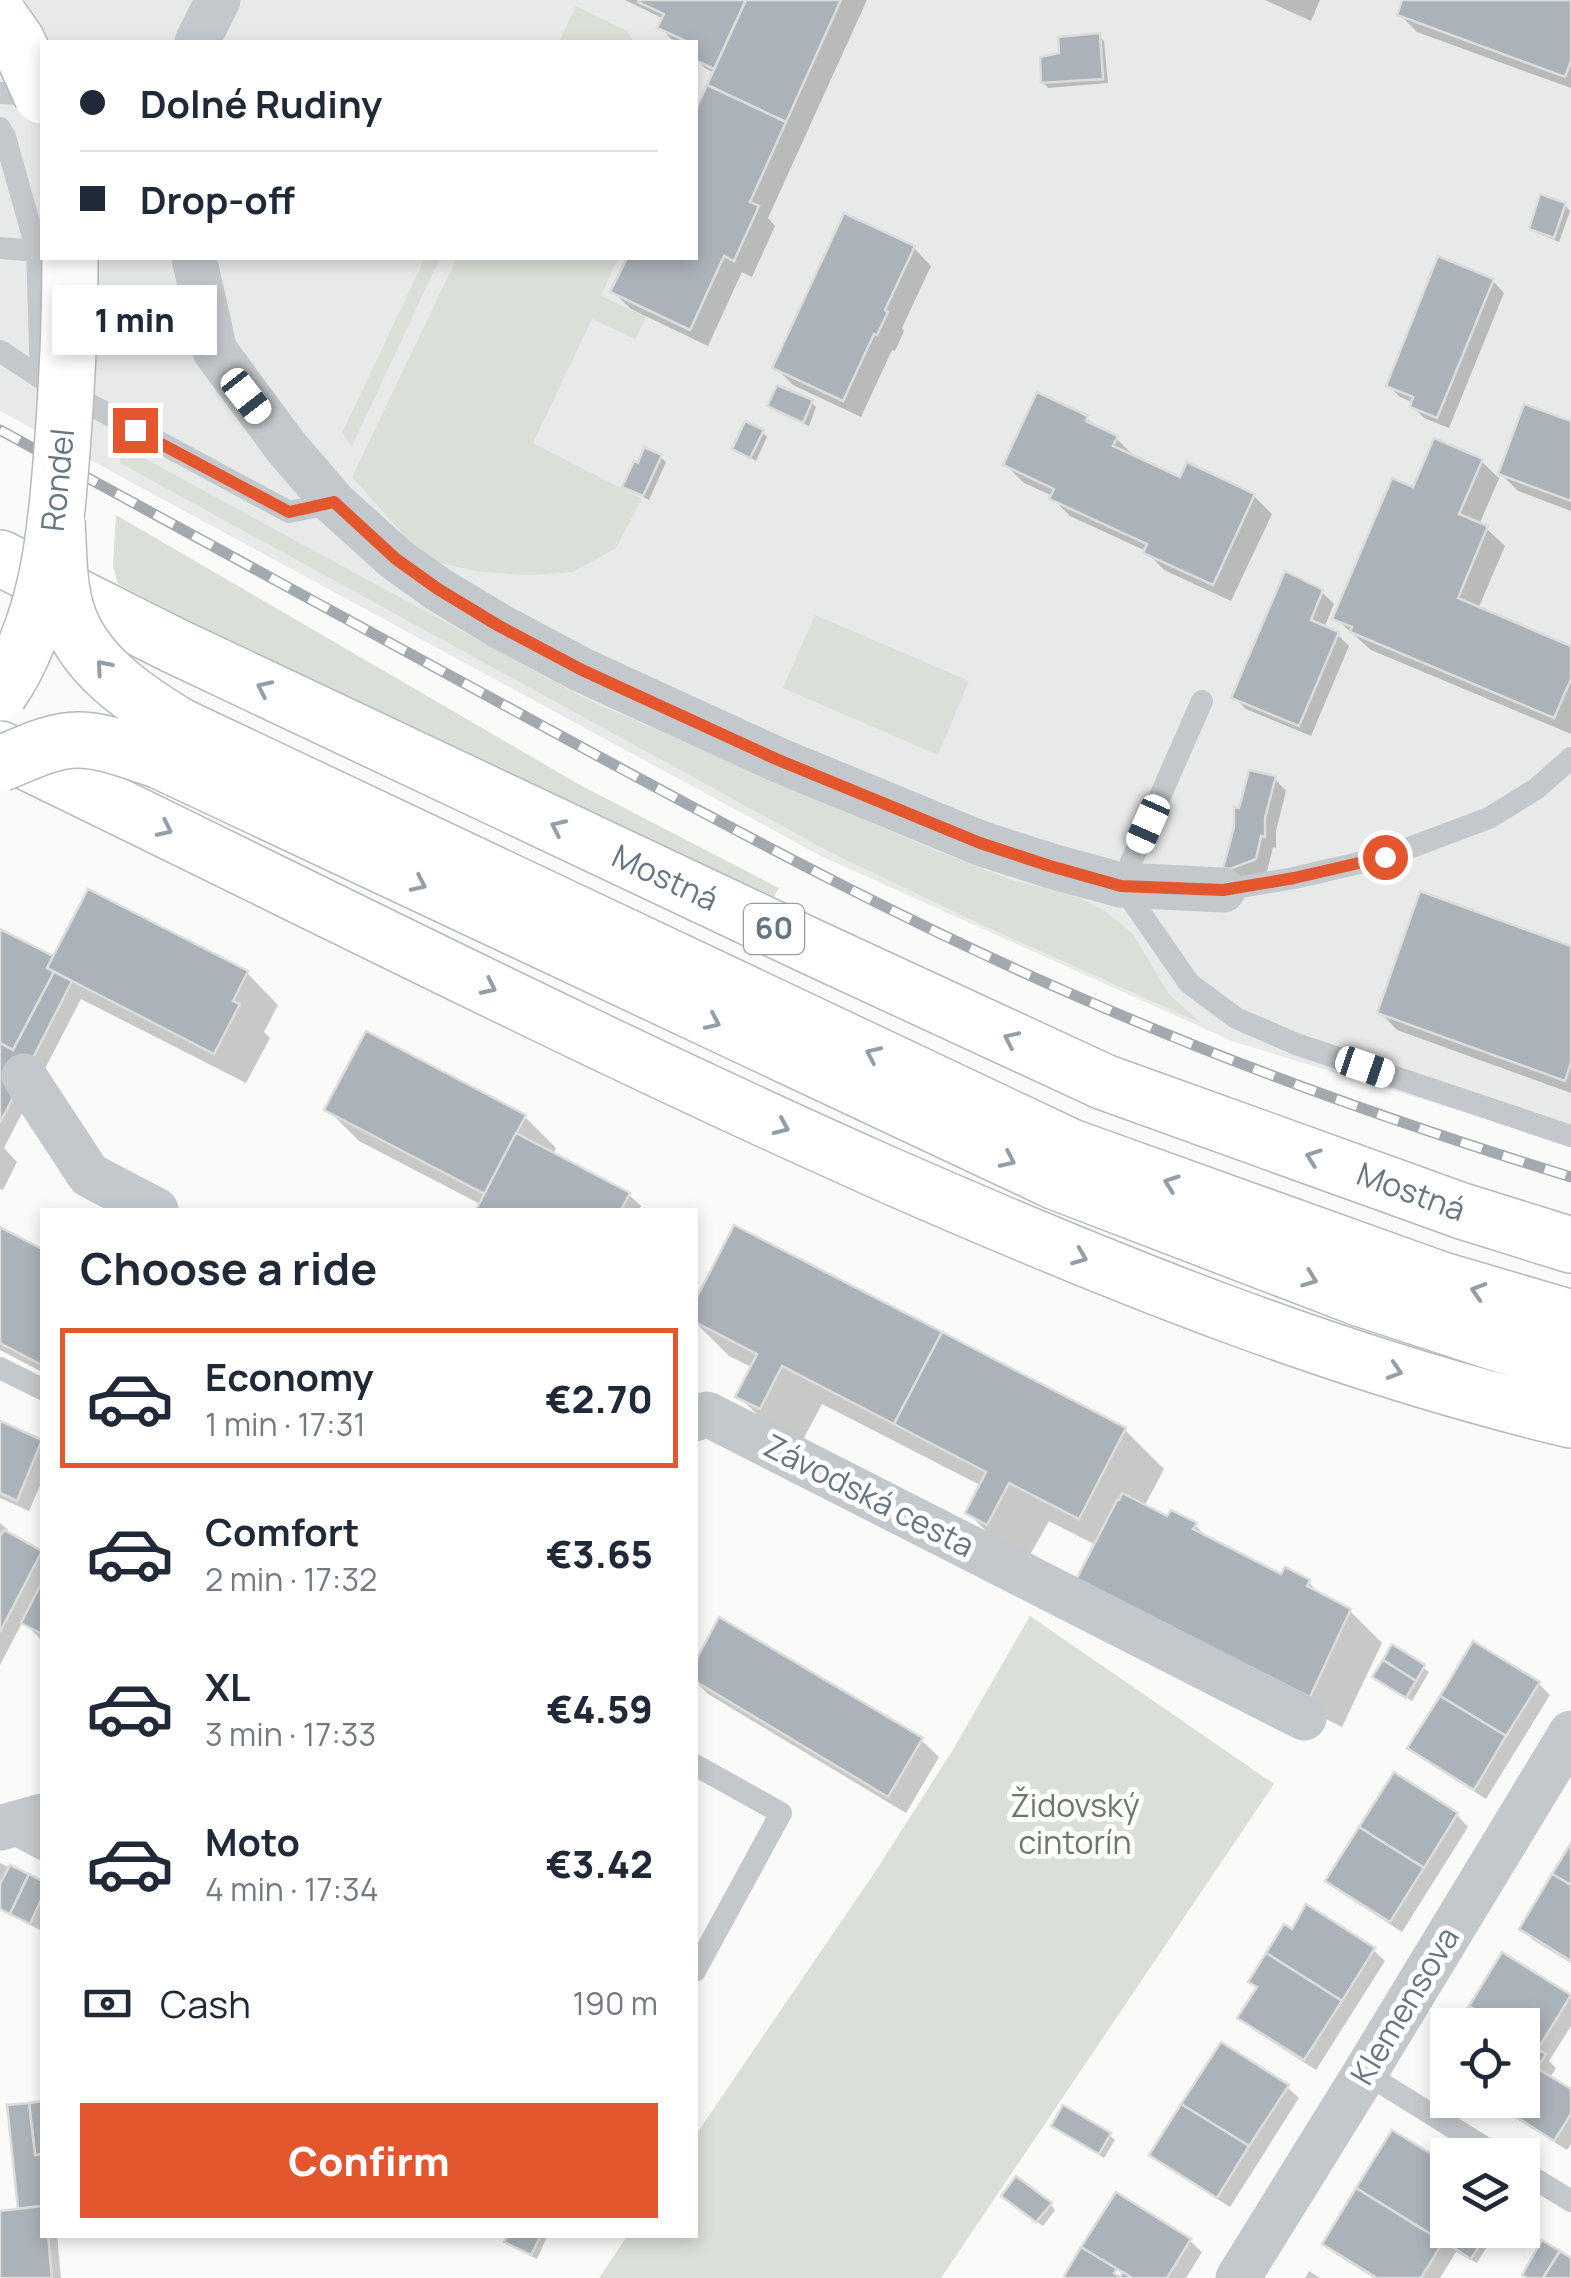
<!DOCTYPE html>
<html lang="en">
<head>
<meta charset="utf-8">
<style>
	body { margin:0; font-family:Manrope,sans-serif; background:#f2f2f3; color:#1f2937; height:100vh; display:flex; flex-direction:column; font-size:38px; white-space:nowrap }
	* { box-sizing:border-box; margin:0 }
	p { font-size:32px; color:#747a83 }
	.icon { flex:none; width:55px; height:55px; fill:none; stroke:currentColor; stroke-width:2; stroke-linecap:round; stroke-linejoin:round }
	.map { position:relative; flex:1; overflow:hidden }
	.sheet { position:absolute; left:40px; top:1208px; width:658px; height:1030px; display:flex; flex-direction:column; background:#fff; border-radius:0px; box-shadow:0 5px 15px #0003 }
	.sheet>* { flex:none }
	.top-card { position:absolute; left:40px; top:40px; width:658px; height:220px; border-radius:0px; box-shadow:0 5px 15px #0003; display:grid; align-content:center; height:220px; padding:0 40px; background:#fff }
	.tools { position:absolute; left:1430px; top:2008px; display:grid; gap:20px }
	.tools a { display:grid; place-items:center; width:110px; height:110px; border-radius:0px; background:#fff; box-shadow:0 5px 15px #0003; font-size:50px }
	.end { position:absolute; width:45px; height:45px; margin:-22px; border:12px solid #e4572e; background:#fff; box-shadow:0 0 0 5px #fff }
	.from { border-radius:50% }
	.bubble { position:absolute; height:70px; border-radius:0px; background:#fff; box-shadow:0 5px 15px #0003; font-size:32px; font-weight:800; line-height:70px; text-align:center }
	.car { position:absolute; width:30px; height:60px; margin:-30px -15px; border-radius:12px; box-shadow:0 0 8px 2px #0007; background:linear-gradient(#fff 24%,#345 0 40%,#fff 0 76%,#345 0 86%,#fff 0) }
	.top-card b { display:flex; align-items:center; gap:35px; height:95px; font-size:38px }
	.top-card b+b { border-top:2px solid #e0e1e3 }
	.top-card i { width:25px; height:25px; background:#1f2937 }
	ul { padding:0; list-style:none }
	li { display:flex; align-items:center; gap:30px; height:140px; margin:0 20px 15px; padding:0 20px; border:5px solid transparent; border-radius:0px }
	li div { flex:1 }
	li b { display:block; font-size:38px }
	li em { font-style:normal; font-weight:800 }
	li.on { border-color:#e4572e }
	li>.icon { width:90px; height:90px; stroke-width:1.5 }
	h2 { padding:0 40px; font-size:45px; line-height:120px }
	.pay { display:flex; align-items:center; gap:25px; height:110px; padding:0 40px; font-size:38px }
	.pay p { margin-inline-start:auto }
	.button { display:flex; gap:20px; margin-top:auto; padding:20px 40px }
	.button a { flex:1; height:115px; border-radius:0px; background:#e4572e; color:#fff; font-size:40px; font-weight:800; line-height:115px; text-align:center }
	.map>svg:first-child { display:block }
	.built { fill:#e8e9e9; fill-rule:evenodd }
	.green { fill:#dadfd7 }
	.shadow { fill:#0003; fill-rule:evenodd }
	.building { fill:#aab3b9; stroke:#dcdcda; stroke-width:2.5 }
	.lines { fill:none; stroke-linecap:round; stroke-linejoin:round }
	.primary-casing { stroke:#b5babe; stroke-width:58 }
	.lane { stroke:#c3c8cc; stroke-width:22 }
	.street { stroke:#c3c8cc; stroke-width:45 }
	.primary { stroke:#fff; stroke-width:55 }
	.rail-casing { stroke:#a2aab0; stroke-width:11 }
	.rail { stroke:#fff; stroke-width:8; stroke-dasharray:22; stroke-linecap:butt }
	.secondary-bridge-casing { stroke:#b3babf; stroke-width:58; stroke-linecap:butt }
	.primary-bridge-casing { stroke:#b5babe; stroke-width:58; stroke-linecap:butt }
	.secondary-bridge { stroke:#fff; stroke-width:55 }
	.primary-bridge { stroke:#fff; stroke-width:55 }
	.oneway { stroke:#939fa8 }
	.route { stroke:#e4572e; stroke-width:12 }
	.labels { text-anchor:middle; stroke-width:10; stroke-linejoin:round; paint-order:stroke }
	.shield { fill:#fff; stroke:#939fa8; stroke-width:2.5 }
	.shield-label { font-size:30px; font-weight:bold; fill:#657683 }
	.street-label { font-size:32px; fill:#657683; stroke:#fff }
	.park-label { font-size:32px; fill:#687a64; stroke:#fff }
</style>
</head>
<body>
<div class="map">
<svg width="1571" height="2278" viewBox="0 0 1571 2278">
	<rect width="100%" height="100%" fill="#fafaf8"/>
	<path class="built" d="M 0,0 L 1571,0 L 1571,1145 L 1232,1041 L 821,856 L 0,411 ZM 42,42 L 695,42 L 695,258 L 42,258 Z"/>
	<g class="green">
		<polygon points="576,6 627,31 634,42 559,42"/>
		<polygon points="425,258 440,258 352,446 342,433"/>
		<polygon points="457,258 618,258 601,296 646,317 635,339 592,319 533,443 642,499 616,548 573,572 530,575 482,572 434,562 411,543 352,477"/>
		<polygon points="120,445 588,700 920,844 1014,881 1072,894 1105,911 1133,934 1168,993 1201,1023 980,924 828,851 120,463"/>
		<polygon points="116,515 580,785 779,888 773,899 249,652 118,584 113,566"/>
		<polygon points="815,615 969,681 938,755 783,688"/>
		<polygon points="1030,1616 1274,1784 941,2278 599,2278 628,2235 695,2235 695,2136 875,1872 954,1748"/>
	</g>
	<g class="shadow">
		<polygon points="625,0 867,0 768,218 775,226 752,277 742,272 708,346 631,309 613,292 629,258 695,258 695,116 715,73 706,69 695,58 695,42 679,42 671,39 660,27 664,19"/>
		<polygon points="1265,0 1320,0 1311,21"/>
		<polygon points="1405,0 1563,0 1571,3 1571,88 1417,32 1399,14"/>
		<polygon points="1099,36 1104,41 1108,83 1048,88 1043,82 1062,56"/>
		<polygon points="1565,205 1570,211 1559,242 1537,233 1531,228"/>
		<polygon points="914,248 931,266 902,328 904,331 895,351 892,350 861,417 793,385 775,367"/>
		<polygon points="1493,281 1504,293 1449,428 1424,418 1412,406 1414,403 1400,397 1389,386"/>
		<polygon points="811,402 816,407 809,426 775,411 770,406"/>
		<polygon points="1525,407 1571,424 1571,511 1518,491 1501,474 1479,525 1487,529 1505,546 1478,609 1571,648 1571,734 1371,650 1335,618 1414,490 1481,461 1499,478"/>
		<polygon points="1087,418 1099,431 1116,438 1134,456 1181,480 1254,496 1272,514 1231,601 1164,570 1146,551 1070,516 1052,498 1053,496 1024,483 1006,465"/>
		<polygon points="762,432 767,437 756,461 735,448"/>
		<polygon points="660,457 666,462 649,500 631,491 625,486"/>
		<polygon points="1322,592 1334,604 1324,628 1337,634 1349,646 1311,736 1246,709 1234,697"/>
		<polygon points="1275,779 1286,791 1276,831 1276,848 1273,847 1267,871 1243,880 1238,879 1226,867 1241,811"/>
		<path d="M 0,932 L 54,960 L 247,973 L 278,1005 L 264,1032 L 270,1038 L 246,1083 L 81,999 L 4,1148 L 17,1162 L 3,1190 L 0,1189 ZM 52,970 L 56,973 L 5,1060 Z"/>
		<polygon points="1571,949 1571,1093 1397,1030 1380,1012"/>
		<polygon points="328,1110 525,1117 556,1148 553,1155 629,1195 641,1206 639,1210 479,1210 482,1205 359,1141"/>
		<polygon points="0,1230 42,1252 42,1372 0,1350"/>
		<polygon points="695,1306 1125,1430 1164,1469 1144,1507 1168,1519 1195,1525 1210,1540 1282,1577 1308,1582 1324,1598 1350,1611 1382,1643 1342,1727 1294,1703 1096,1545 1049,1521 1026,1562 1007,1552 968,1513 982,1486 822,1404 799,1447 778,1435 738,1396 753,1368 729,1356 695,1322"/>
		<polygon points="0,1423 42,1443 42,1481 29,1511 0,1498"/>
		<polygon points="0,1523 8,1530 6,1534 42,1554 42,1641 23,1621 0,1665"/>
		<polygon points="1393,1648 1429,1672 1412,1701 1375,1677"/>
		<polygon points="695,1667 921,1740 939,1757 906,1813 708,1694 695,1681"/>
		<polygon points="1539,1684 1550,1695 1486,1799 1422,1759 1410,1748"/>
		<polygon points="1457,1815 1468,1827 1402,1932 1340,1892 1329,1880"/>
		<polygon points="1571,1848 1571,1963 1533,1940 1522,1928"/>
		<polygon points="0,1863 42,1884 42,1931 0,1910"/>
		<polygon points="1292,1932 1373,1950 1385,1961 1316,2070 1252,2029 1240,2018"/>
		<polygon points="1503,1955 1571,1999 1571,2026 1549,2061 1556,2068 1549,2079 1571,2092 1571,2144 1567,2150 1486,2100 1522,2100 1522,2025 1459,2025"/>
		<polygon points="1287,2087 1299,2098 1230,2207 1164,2166 1152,2154"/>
		<polygon points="42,2104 42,2235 57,2235 61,2278 0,2278 0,2213 21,2211 10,2108"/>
		<polygon points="1059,2131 1109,2135 1115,2140 1104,2158"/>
		<polygon points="1393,2134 1448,2230 1497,2230 1477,2263 1456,2252 1440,2278 1374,2278 1337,2255 1325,2244"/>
		<polygon points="1117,2195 1190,2241 1202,2252 1186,2278 1123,2278 1126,2271 1116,2265 1111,2274 1117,2278 1069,2278 1067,2276"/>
		<polygon points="1009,2201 1050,2204 1055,2210 1043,2226"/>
		<polygon points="510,2235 548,2235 537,2259 513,2247 507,2242"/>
		<polygon points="1309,2271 1320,2278 1305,2278"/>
	</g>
	<g class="building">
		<polygon points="639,0 746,0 714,69 695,60 695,42 688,42 657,28 664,14 638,2"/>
		<polygon points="746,0 841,0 786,122 707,85"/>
		<polygon points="1402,0 1571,0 1571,61 1565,77 1397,15"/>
		<polygon points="1100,33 1103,79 1041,83 1040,57 1059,53 1058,37"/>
		<polygon points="707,85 786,122 750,202 759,206 734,261 724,256 690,330 610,292 627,258 695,258 695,111"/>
		<polygon points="1540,194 1566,203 1554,238 1529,229"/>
		<polygon points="844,213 915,246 885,310 888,312 877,335 874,334 843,401 772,368"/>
		<polygon points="1438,256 1494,279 1437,418 1410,407 1413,397 1386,386"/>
		<polygon points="777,385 813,400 803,423 767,406"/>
		<polygon points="1037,392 1088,416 1086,421 1118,436 1113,446 1180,477 1187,462 1255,494 1213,585 1143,553 1147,544 1049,499 1054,489 1003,465"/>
		<polygon points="1524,404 1571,421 1571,501 1498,474"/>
		<polygon points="745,421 764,430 750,458 732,449"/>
		<polygon points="1434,438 1483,459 1459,514 1488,526 1458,598 1571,646 1571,679 1554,718 1350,632 1352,627 1332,619 1392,478 1413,487"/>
		<polygon points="644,447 662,455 643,496 622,487 634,461 638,463"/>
		<polygon points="1285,571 1323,590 1311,620 1339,632 1299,726 1231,698"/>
		<polygon points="1249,770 1276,776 1265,818 1265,837 1261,836 1256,859 1230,869 1223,868 1234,827 1234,807 1239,808"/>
		<polygon points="88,889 248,971 233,1001 240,1004 214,1054 47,968"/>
		<polygon points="1420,891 1571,946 1571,1063 1565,1081 1377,1013"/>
		<polygon points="0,929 53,956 47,968 54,972 13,1050 0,1043"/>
		<polygon points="54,972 72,981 0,1123 0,1043 13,1050"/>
		<polygon points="366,1031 526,1115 485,1194 324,1110"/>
		<polygon points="516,1133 630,1193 621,1210 476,1210"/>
		<polygon points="734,1225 942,1332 894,1424 782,1366 760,1409 735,1397 757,1354 695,1322 695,1301"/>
		<polygon points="0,1227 42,1249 42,1365 0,1343"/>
		<polygon points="942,1332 1126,1428 1079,1519 1009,1483 987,1525 965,1513 986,1472 894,1424"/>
		<polygon points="0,1421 42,1440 17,1501 0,1493"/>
		<polygon points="1122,1493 1167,1516 1171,1510 1197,1523 1193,1529 1281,1574 1285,1567 1310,1580 1307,1586 1351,1609 1310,1697 1076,1580 1117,1500 1119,1500"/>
		<polygon points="4,1530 42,1551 0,1632 0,1536"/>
		<polygon points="42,1582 42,1634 21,1623"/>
		<polygon points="719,1617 923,1738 888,1797 695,1681 695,1662"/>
		<polygon points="1473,1641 1540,1682 1506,1736 1440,1696"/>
		<polygon points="1392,1644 1425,1665 1416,1681 1383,1660"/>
		<polygon points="1383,1660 1416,1681 1406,1698 1372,1677"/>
		<polygon points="1440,1696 1506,1736 1474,1790 1407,1748"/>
		<polygon points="1394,1772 1458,1813 1424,1868 1359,1827"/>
		<polygon points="1359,1827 1424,1868 1390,1922 1325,1881"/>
		<polygon points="1571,1843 1571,1885 1552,1874"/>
		<polygon points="10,1865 29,1874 10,1914 0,1909 0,1884"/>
		<polygon points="29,1874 42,1881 42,1898 30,1924 10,1914"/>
		<polygon points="1552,1874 1571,1885 1571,1961 1519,1929"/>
		<polygon points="1306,1904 1375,1948 1342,2001 1266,1953 1284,1924 1292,1929"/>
		<polygon points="1502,1952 1571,1995 1538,2049 1522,2040 1522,2025 1499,2025 1469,2006"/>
		<polygon points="1266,1953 1342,2001 1304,2060 1237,2018 1257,1987 1248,1982"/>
		<polygon points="1469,2006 1499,2025 1456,2025"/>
		<polygon points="1448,2039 1448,2074 1432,2064"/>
		<polygon points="1522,2040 1546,2054 1537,2068 1571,2089 1571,2114 1554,2141 1490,2100 1522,2100"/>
		<polygon points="1221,2042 1289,2085 1249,2146 1181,2104"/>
		<polygon points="42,2101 42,2154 35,2155 29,2103"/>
		<polygon points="29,2103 35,2155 42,2154 42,2206 18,2209 7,2105"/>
		<polygon points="1181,2104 1249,2146 1217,2198 1149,2155"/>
		<polygon points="1063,2105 1111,2133 1099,2154 1051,2126"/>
		<polygon points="1392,2130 1448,2164 1448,2230 1459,2230 1449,2245 1356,2188"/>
		<polygon points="1016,2176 1052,2203 1036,2222 1001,2196"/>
		<polygon points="1356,2188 1443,2242 1421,2278 1377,2278 1322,2244"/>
		<polygon points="1116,2192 1191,2239 1167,2278 1132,2278 1081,2247"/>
		<polygon points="42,2206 42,2235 48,2235 52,2278 0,2278 0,2211"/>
		<polygon points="1459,2230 1489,2230 1471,2259 1449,2245"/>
		<polygon points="508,2235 541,2235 531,2255 504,2242"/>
		<polygon points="1542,2240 1560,2251 1543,2278 1527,2278 1522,2275"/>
		<polygon points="1081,2247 1117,2269 1114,2273 1120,2277 1123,2272 1132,2278 1066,2278 1064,2276"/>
		<polygon points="1560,2251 1571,2258 1571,2278 1543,2278"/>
	</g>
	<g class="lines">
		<g class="primary-casing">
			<g id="primary">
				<polyline points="0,558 175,646 812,947 1104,1082 1462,1211 1571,1245"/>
				<polyline points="180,726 1071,1147 1439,1279 1571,1318"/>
				<path d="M 0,749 C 294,891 585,1040 884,1173 C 1107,1271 1333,1363 1571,1420"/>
				<polyline points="158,760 1056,1182 1359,1298 1524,1352 1571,1365"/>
			</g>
		</g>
		<g class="lane">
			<polyline points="0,93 39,95"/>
			<polyline points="0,128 5,137 37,251 0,248"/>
			<polyline points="37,251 41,377"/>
			<polyline points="0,351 41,378 289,512 334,503"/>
			<polyline points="1202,701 1121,885 1189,983 1236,1018 1296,1044 1571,1136"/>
			<polyline points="1223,890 1294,878 1385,857 1489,818 1536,789 1571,758"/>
			<polyline points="0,1368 42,1389"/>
			<polyline points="695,1765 781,1813 695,1971"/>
			<polyline points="4,1829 42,1849"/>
			<polyline points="1365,2073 1497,2155"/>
			<polyline points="1522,2171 1571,2201"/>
		</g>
		<g class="street">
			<polyline points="197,42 218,0"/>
			<polyline points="194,258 215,351 286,447 334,503 396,559 438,589 499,626 582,670 776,759 980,843 1051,866 1121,885 1223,890"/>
			<polyline points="24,1076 89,1175 156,1210"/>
			<polyline points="695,1419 707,1414 1304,1718"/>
			<polyline points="0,1828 42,1816"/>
			<polyline points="1238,2278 1365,2073 1571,1733"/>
		</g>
		<use href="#primary" class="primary"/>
		<g class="rail-casing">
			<path id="rail" d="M 0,430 C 180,528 359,626 539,724 C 723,824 908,925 1102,1007 C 1255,1073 1412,1128 1571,1177"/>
		</g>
		<use href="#rail" class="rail"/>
		<g class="secondary-bridge-casing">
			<g id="secondary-bridge">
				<polyline points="0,17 17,41 42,96"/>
				<path d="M 0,693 C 48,623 56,532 62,450 C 67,386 70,322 70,258"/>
			</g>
		</g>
		<g class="primary-bridge-casing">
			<g id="primary-bridge">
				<path d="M 57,522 C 59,550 58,581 66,609 C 81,663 135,699 180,726"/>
				<path d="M 0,764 C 25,754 51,740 78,740 C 105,740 132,752 158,760"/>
			</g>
		</g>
		<use href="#secondary-bridge" class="secondary-bridge"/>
		<use href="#primary-bridge" class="primary-bridge"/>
	</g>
	<defs><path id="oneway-chevron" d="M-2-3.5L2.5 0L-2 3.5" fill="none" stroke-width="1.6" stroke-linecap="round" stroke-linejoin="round" transform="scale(2.5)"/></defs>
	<g class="oneway">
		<use href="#oneway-chevron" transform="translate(103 667) rotate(-131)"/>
		<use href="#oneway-chevron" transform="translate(264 688) rotate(-155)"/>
		<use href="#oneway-chevron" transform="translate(558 827) rotate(-155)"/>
		<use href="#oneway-chevron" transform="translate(165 829) rotate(26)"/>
		<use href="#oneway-chevron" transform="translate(419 884) rotate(25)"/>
		<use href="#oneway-chevron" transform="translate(489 987) rotate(26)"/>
		<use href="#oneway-chevron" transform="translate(713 1022) rotate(25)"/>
		<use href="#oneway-chevron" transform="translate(1011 1039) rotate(-155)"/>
		<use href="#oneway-chevron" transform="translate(873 1054) rotate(-155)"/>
		<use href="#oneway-chevron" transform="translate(782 1127) rotate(24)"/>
		<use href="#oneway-chevron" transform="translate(1313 1157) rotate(-160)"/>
		<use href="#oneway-chevron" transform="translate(1008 1160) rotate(25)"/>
		<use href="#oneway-chevron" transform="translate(1171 1183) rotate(-160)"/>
		<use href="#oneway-chevron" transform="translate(1080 1257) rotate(22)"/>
		<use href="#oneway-chevron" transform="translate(1310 1279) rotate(21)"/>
		<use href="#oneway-chevron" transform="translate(1478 1291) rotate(-163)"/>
		<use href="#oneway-chevron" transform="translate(1395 1371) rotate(17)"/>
	</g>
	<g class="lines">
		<polyline class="route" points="135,430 289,512 334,502 396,559 438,589 499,626 582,670 776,759 980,843 1050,866 1121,886 1223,890 1294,878 1385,857"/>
	</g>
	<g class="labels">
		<rect class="shield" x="744" y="904" width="60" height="50" rx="8"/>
		<g class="shield-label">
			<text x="774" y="939">60</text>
		</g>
		<g class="street-label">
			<text transform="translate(58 480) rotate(-84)" y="11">Rondel</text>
			<text transform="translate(665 878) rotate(25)" y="11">Mostná</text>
			<text transform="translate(1411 1192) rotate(20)" y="11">Mostná</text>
			<text transform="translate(869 1496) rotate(27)" y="11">Závodská cesta</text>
			<text transform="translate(1405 2006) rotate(-59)" y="11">Klemensova</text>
		</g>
		<g class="park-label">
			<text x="1075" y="1817">Židovský<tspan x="1075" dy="37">cintorín</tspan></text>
		</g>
	</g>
</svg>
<div class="tools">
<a><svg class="icon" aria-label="locate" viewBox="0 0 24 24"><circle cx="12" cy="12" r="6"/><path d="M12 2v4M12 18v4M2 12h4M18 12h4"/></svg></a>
<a><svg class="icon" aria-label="layers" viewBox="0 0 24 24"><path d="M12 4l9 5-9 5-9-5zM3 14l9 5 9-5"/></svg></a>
</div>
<i class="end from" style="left:1385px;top:857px"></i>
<i class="end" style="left:135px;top:430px"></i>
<div class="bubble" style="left:52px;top:285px;width:165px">1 min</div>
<i class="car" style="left:246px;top:396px;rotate:142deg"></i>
<i class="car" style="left:1148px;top:824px;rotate:204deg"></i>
<i class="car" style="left:1365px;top:1067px;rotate:109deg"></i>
<div class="top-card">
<b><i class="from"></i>Dolné Rudiny</b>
<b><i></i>Drop-off</b>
</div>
<section class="sheet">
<h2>Choose a ride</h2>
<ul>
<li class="on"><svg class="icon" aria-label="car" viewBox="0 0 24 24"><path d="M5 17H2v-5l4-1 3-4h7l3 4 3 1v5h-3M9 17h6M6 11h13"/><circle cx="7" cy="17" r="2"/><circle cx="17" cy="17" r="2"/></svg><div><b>Economy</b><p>1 min · 17:31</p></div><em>€2.70</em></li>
<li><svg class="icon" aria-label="car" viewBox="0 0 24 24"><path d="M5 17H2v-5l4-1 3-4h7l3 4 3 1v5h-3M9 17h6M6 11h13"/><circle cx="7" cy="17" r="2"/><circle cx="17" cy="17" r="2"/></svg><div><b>Comfort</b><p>2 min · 17:32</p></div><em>€3.65</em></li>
<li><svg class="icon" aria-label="car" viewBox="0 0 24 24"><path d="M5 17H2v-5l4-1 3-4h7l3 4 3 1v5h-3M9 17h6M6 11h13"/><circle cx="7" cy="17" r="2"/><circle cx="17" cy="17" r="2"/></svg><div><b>XL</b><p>3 min · 17:33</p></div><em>€4.59</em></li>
<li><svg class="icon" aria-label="car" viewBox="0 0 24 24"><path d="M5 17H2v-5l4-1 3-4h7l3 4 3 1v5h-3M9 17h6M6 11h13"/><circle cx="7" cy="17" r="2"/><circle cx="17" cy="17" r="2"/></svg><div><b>Moto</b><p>4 min · 17:34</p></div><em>€3.42</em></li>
</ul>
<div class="pay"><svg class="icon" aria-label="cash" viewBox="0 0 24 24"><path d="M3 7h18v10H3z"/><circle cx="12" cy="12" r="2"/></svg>Cash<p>190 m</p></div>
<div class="button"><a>Confirm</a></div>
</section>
</div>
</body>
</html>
